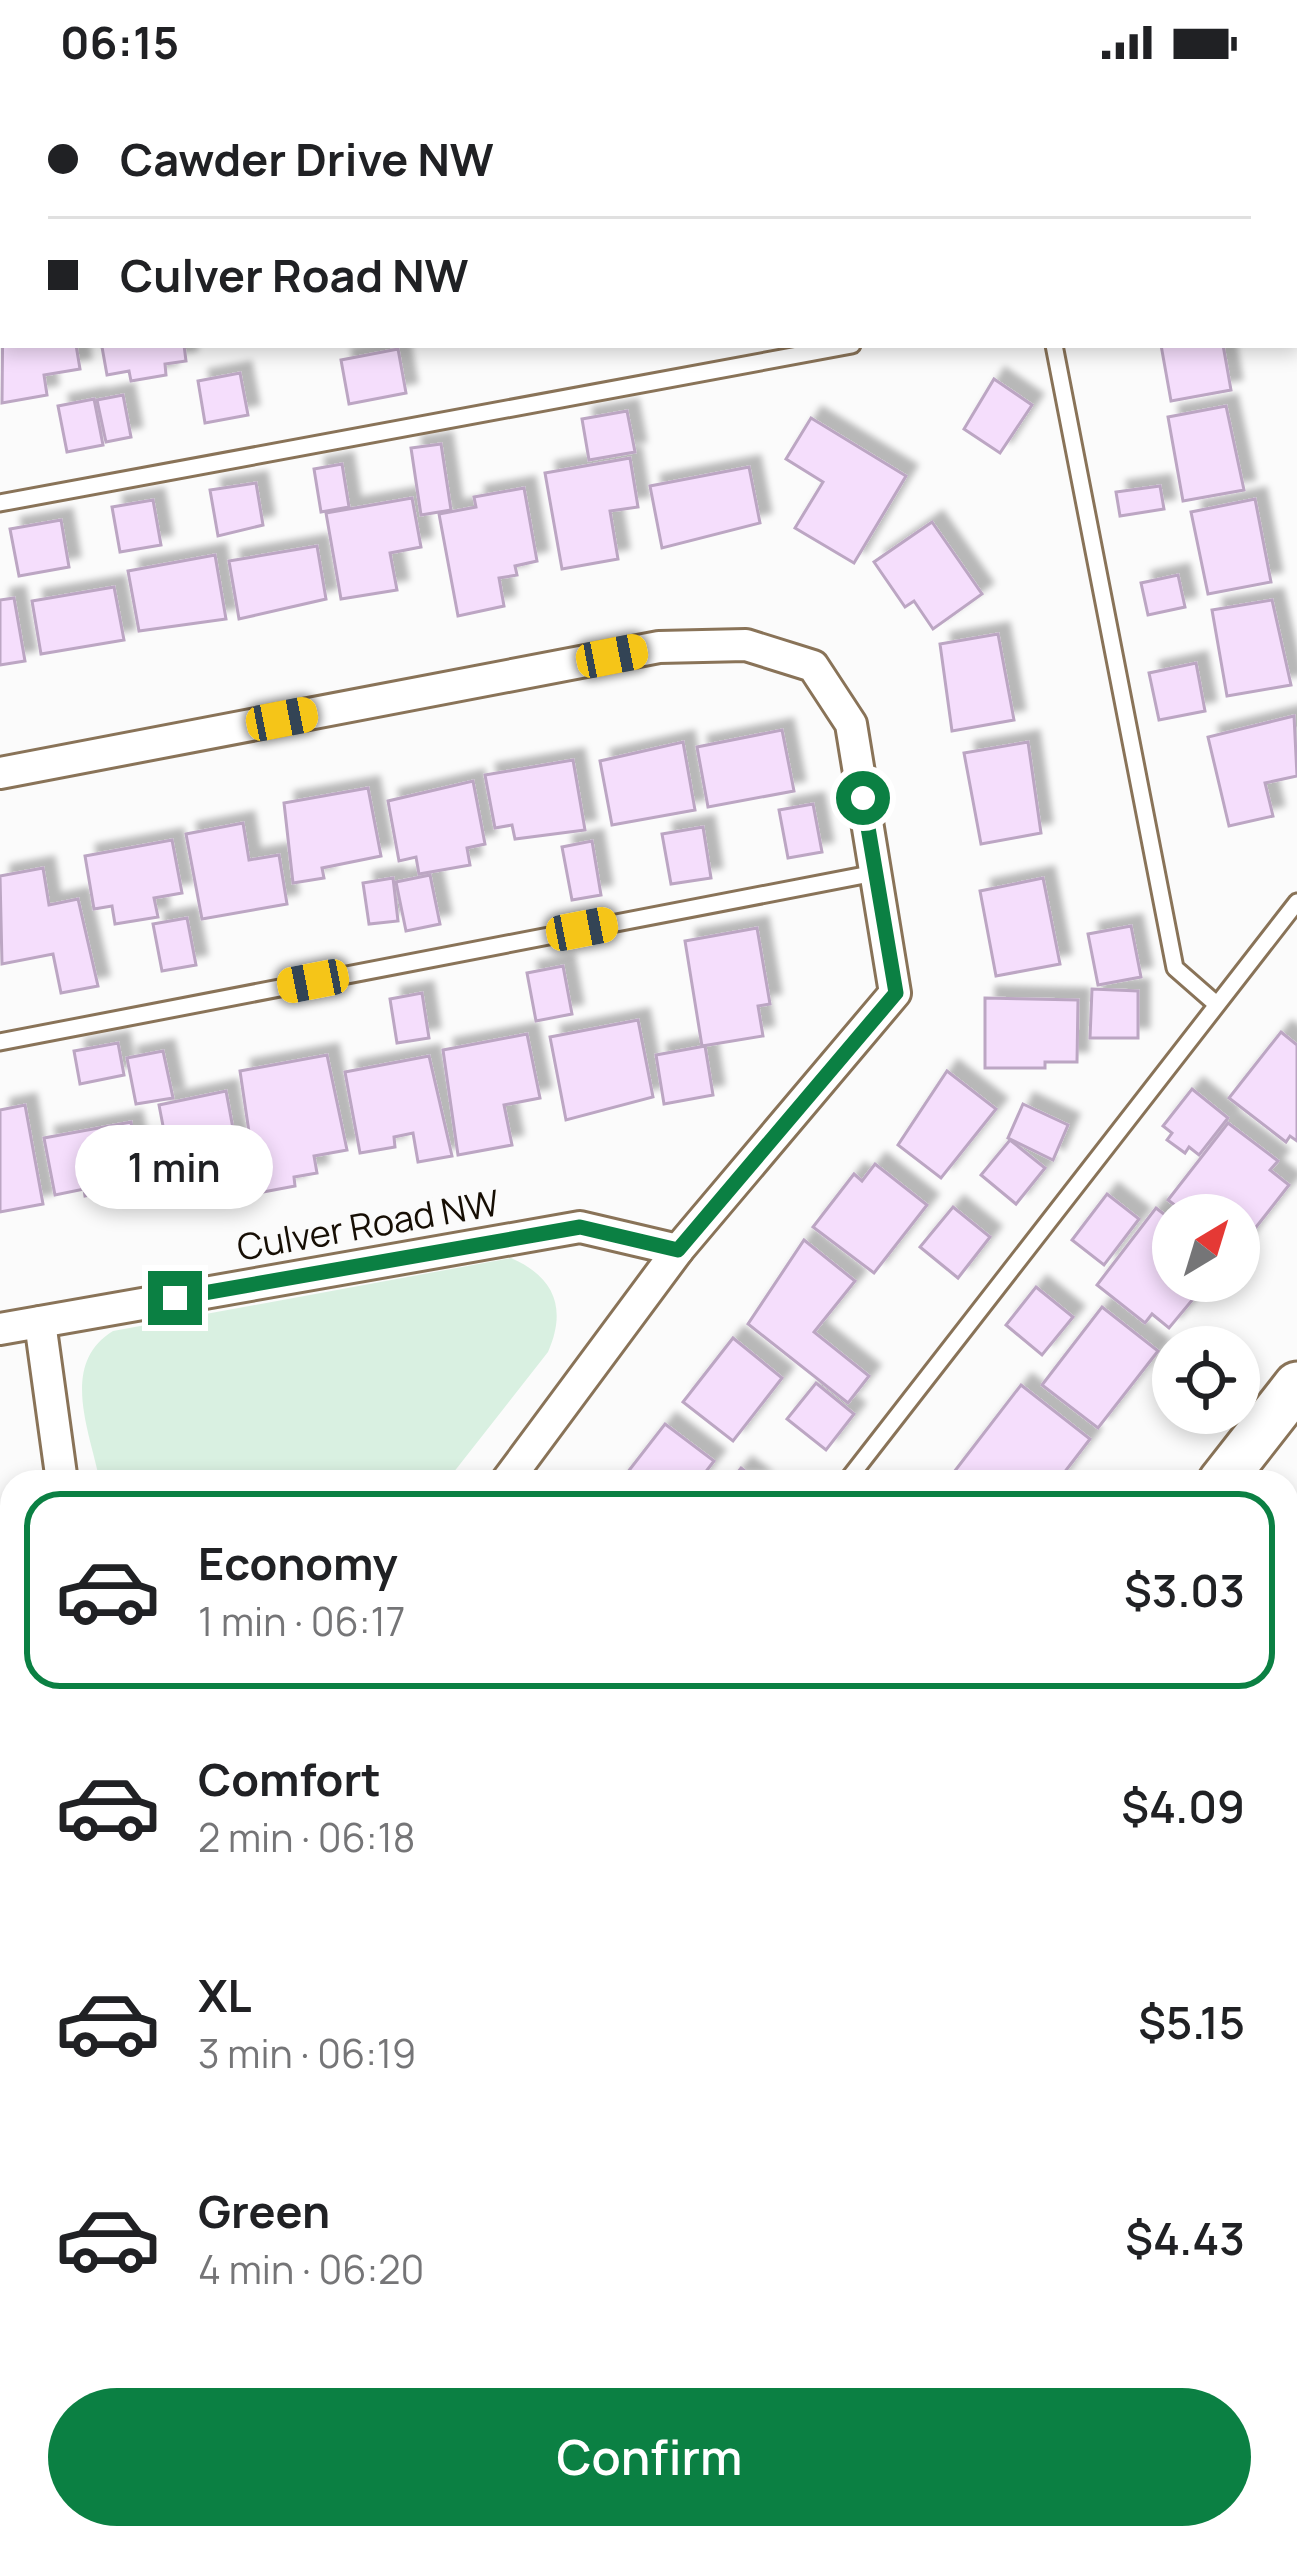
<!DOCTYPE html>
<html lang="en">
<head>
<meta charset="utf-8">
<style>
	body { margin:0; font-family:Manrope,sans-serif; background:#f6f6f6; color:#202124; height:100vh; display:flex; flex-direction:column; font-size:45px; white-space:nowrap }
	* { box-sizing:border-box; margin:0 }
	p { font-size:39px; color:#757577 }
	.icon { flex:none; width:66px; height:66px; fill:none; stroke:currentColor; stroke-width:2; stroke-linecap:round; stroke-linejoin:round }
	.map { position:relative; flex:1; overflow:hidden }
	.panel { position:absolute; left:0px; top:1386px; width:1299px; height:1080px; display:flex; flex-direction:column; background:#fff; border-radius:36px 36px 0 0; box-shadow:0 6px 18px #0003 }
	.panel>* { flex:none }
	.banner { position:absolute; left:0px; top:0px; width:1299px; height:264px; box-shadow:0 6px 18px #0003; display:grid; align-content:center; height:264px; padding:0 48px; background:#fff }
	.needle { width:78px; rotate:38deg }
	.tools { position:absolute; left:1152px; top:1110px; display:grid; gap:24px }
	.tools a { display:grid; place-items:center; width:108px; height:108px; border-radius:50%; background:#fff; box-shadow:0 6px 18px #0003; font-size:60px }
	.end { position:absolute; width:54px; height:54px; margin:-27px; border:15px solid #0b8043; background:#fff; box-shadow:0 0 0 6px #fff }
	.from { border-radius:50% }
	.bubble { position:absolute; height:84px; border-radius:42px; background:#fff; box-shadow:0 6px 18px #0003; font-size:39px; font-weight:600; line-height:84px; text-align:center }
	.car { position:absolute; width:36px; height:72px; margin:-36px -18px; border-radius:15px; box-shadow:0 0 9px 3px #0007; background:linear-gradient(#f5c518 24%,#345 0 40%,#f5c518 0 76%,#345 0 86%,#f5c518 0) }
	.banner b { display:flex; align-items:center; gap:42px; height:114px; font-size:45px }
	.banner b+b { border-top:3px solid #e0e0e0 }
	.banner i { width:30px; height:30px; background:#202124 }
	ul { padding:21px 0 0; list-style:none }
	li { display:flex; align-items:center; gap:36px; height:198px; margin:0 24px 18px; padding:0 24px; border:6px solid transparent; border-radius:36px }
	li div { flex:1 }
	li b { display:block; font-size:45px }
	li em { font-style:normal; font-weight:600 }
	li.selected { border-color:#0b8043 }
	li>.icon { width:108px; height:108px; stroke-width:1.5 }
	.action { display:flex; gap:24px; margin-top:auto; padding:24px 48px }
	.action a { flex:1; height:138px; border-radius:72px; background:#0b8043; color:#fff; font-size:48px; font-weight:600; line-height:138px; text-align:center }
	.status { display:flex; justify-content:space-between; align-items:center; height:84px; padding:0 60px; background:#fff; direction:ltr }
	.status svg { height:33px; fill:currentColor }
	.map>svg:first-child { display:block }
	.green { fill:#d9f0e1 }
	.building { fill:#f5defc; stroke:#bca6c3; stroke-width:3; filter:url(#shadow) }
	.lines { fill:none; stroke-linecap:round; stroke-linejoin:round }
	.service-casing { stroke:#897358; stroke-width:21 }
	.minor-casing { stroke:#897358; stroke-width:36 }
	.tertiary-casing { stroke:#897358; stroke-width:45 }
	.secondary-casing { stroke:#897358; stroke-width:51 }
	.service { stroke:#fff; stroke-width:15 }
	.minor { stroke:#fff; stroke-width:30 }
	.tertiary { stroke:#fff; stroke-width:39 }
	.secondary { stroke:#fff; stroke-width:45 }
	.route { stroke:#0b8043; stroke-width:15 }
	.labels { text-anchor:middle; stroke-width:10; stroke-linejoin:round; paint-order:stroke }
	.street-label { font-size:36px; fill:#160e04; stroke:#fbfbfb }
</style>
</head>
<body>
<div class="status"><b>06:15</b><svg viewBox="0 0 49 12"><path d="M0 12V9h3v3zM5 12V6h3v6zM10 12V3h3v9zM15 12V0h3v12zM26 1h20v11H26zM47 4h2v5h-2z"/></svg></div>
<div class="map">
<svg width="1297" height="2466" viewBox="0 0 1297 2466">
	<defs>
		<filter id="shadow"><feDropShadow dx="11" dy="-11" stdDeviation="3" flood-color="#0004"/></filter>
	</defs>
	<rect width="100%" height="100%" fill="#fbfbfb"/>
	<g class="green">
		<polygon points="296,0 545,0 293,3"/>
		<path d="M 511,1174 C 555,1193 567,1225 548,1268 L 446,1398 L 100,1398 C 90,1347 59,1280 113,1247 Z"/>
	</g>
	<g class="building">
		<polygon points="0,0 83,0 85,3 3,3 0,55"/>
		<polygon points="803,0 875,0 876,3 803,3"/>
		<polygon points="3,215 3,261 76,261 80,285 44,291 47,311 2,319"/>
		<polygon points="93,261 184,261 186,277 165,280 166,291 131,297 129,287 107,291 102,263"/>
		<polygon points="1161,261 1223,261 1231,306 1171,317"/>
		<polygon points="398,265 406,309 349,320 341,276"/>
		<polygon points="240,289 248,331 205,339 198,297"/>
		<polygon points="994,295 1032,321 1000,369 964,345"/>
		<polygon points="123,311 131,353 106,358 97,316"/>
		<polygon points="94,315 103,361 67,368 58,322"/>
		<polygon points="1226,322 1244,406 1183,417 1168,333"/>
		<polygon points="627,327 635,368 589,376 582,335"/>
		<polygon points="811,334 906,392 854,479 795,444 823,398 786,375"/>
		<polygon points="441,360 451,426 421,431 411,364"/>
		<polygon points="630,374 638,423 610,427 618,475 562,485 545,389"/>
		<polygon points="342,380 349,423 321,428 314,385"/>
		<polygon points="749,383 760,439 662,464 650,402"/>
		<polygon points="256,399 263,441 218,452 210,406"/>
		<polygon points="1160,402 1164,425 1120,432 1116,408"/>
		<polygon points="524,404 537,477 515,482 517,491 499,494 504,522 458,532 439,430 476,423 474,413"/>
		<polygon points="412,414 421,463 390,469 397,506 341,515 326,429"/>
		<polygon points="1255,415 1271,498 1208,510 1191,428"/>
		<polygon points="153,416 161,461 120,468 112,423"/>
		<polygon points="61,436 69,483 19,492 10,445"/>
		<polygon points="932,438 982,510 933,545 914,517 905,523 874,478"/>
		<polygon points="317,462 326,515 239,535 229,477"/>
		<polygon points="215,471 226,535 139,547 128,487"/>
		<polygon points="1178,491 1185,523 1148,531 1141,499"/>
		<polygon points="114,503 124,556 41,570 32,517"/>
		<polygon points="14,514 25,577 0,581 0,516"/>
		<polygon points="1272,516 1291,601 1227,612 1212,526"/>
		<polygon points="998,550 1014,636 952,647 940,560"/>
		<polygon points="1196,579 1205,627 1159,636 1149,589"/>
		<polygon points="1294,632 1297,692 1265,699 1273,732 1229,742 1208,653"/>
		<polygon points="782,646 794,707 708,723 697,663"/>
		<polygon points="683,658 695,726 612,741 600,677"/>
		<polygon points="1028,658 1041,749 981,760 964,669"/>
		<polygon points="573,676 585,746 515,755 512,741 495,744 485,691"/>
		<polygon points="473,697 485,760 467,764 470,781 419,790 416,773 399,777 388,717"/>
		<polygon points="368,704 381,772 322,784 324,794 293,799 284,719"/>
		<polygon points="813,720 822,768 788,774 779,726"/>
		<polygon points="243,739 249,776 279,771 287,820 202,835 186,750"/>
		<polygon points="703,743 711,794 671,800 662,750"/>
		<polygon points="172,756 182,809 154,814 158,833 115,840 112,822 94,825 85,772"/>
		<polygon points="592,757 601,811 572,816 562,763"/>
		<polygon points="43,784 49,821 78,815 98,902 61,909 53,870 2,880 0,792"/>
		<polygon points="430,791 440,840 406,847 396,798"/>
		<polygon points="393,794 398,837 369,840 363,799"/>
		<polygon points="1043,794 1060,880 996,892 980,807"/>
		<polygon points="187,834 196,881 162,887 153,840"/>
		<polygon points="1131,842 1141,893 1098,901 1088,850"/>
		<polygon points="757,844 770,920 758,922 763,952 702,962 685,857"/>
		<polygon points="563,882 572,930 536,937 527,889"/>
		<polygon points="1092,905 1138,907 1138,954 1090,954"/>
		<polygon points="422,909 429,954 397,959 390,915"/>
		<polygon points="985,914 1078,916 1077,978 1045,978 1045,984 985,984"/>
		<polygon points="638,936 653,1013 566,1036 550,953"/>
		<polygon points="1281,948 1297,961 1297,1057 1290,1052 1286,1058 1229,1014"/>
		<polygon points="527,950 540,1014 504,1021 512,1061 458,1071 443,966"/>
		<polygon points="118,959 124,991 80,1000 74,967"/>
		<polygon points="705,962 713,1011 664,1020 656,971"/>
		<polygon points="163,967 173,1014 136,1020 127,974"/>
		<polygon points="327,971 347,1066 314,1072 317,1089 294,1093 295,1102 258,1109 240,987"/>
		<polygon points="429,972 452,1072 418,1078 413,1049 394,1053 395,1063 360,1069 345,988"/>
		<polygon points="947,987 996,1025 941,1094 898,1061"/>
		<polygon points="1192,1005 1228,1034 1199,1071 1189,1063 1185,1069 1167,1056 1172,1049 1163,1042"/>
		<polygon points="226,1007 240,1082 173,1094 159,1021"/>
		<polygon points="1023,1020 1068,1041 1053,1076 1008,1054"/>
		<polygon points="25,1021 43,1120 0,1128 0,1026"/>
		<polygon points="131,1038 142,1101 85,1112 84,1105 55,1111 44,1054"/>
		<polygon points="1228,1039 1278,1077 1270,1086 1289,1101 1242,1161 1239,1131 1188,1131 1168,1116"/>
		<polygon points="1010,1056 1045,1084 1016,1120 981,1091"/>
		<polygon points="875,1080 927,1121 874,1189 813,1143 854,1090 862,1097"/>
		<polygon points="1107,1110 1139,1135 1104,1181 1072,1156"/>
		<polygon points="953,1123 990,1153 958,1194 920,1163"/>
		<polygon points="1156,1124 1173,1137 1173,1197 1208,1197 1169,1244 1152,1230 1145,1239 1097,1201"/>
		<polygon points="804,1156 855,1197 814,1248 869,1292 848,1319 748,1240"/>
		<polygon points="1036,1203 1073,1233 1042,1271 1006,1241"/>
		<polygon points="1102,1223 1158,1267 1098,1344 1042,1301"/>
		<polygon points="733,1254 782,1294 733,1357 683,1318"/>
		<polygon points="816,1299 854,1330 826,1366 787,1335"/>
		<polygon points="1021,1301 1090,1355 1057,1398 967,1398 954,1388"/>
		<polygon points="665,1340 714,1377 698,1398 620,1398"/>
		<polygon points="741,1384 759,1398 730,1398"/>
		<polygon points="1297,1528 1297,1604 1287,1596 1287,1541"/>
		<polygon points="0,1561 12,1570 12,1652 0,1643"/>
		<polygon points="1297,1639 1297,1724 1287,1727 1287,1641"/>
		<polygon points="1297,1736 1297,1829 1294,1830 1287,1801 1287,1786 1293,1784 1287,1738"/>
		<polygon points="0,1847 12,1857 12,1920 0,1936"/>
		<polygon points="1024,2454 1134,2454 1149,2466 1039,2466"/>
	</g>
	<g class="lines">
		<g class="service-casing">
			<g id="service">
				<polyline points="942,0 944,3"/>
				<polyline points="1054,261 1175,884 1215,919"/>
				<polyline points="0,419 852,261"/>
				<polyline points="0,958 875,789"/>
				<polyline points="846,1398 1297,818"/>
				<polyline points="0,1798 12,1807"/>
				<polyline points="759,2454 768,2466"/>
				<polyline points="923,2454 938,2466"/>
			</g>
		</g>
		<g class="minor-casing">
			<g id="minor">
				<polyline points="615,0 616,3"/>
				<polyline points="1256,0 1258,3"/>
				<polyline points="240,3 243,0"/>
				<polyline points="1296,65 1297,66"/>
				<polyline points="0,146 3,145"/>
				<polyline points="0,689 659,563 746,561 813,582 851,640 895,909 678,1166 506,1398"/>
				<polyline points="40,1238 62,1398"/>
				<polyline points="0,1245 580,1143 678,1166"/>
				<polyline points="1287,2181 1297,2217"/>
				<polyline points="1287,2428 1297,2431"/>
			</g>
		</g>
		<g class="tertiary-casing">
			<g id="tertiary">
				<polyline points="0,2133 12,2142"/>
				<polyline points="0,2249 12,2258"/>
				<polyline points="257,2454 273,2466"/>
				<polyline points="399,2454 414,2466"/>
			</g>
		</g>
		<g class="secondary-casing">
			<g id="secondary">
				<polyline points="1221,1398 1297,1301"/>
				<polyline points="360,2466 370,2454"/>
				<polyline points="445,2466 454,2454"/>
			</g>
		</g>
		<use href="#service" class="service"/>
		<use href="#minor" class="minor"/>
		<use href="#tertiary" class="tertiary"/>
		<use href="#secondary" class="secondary"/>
	</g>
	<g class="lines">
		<polyline class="route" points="175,1214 580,1143 678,1166 896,909 863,714"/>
	</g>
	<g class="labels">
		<g class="street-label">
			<text transform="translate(368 1141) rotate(-10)" y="13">Culver Road NW</text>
		</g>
	</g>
</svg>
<div class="tools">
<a><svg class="needle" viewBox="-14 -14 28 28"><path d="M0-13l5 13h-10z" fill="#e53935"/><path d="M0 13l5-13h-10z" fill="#757577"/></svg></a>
<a><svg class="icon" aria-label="locate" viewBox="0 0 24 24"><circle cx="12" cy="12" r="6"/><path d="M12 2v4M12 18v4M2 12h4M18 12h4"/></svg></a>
</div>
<i class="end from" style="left:863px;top:714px"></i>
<i class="end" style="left:175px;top:1214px"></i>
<div class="bubble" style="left:75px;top:1041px;width:198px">1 min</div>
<i class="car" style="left:612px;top:572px;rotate:79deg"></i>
<i class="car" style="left:282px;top:635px;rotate:79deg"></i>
<i class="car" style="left:582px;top:845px;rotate:79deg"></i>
<i class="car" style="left:313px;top:897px;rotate:259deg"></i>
<div class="banner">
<b><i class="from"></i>Cawder Drive NW</b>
<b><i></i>Culver Road NW</b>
</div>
<section class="panel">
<ul>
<li class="selected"><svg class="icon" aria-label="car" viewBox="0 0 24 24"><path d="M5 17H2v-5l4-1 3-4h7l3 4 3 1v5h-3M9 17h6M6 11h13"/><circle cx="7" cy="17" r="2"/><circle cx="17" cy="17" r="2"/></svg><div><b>Economy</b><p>1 min · 06:17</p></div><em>$3.03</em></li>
<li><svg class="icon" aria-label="car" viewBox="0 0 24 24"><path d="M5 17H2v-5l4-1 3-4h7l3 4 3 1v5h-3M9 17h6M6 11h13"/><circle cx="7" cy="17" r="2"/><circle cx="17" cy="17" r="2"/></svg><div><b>Comfort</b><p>2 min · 06:18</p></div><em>$4.09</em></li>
<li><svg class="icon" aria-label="car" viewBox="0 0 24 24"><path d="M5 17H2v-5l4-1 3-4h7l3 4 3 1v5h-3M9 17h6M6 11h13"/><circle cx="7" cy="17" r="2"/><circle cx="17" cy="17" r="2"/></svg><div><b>XL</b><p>3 min · 06:19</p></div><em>$5.15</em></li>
<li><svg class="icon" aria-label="car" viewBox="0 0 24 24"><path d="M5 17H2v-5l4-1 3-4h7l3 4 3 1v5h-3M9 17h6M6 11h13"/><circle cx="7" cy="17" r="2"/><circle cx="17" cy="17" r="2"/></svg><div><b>Green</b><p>4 min · 06:20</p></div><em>$4.43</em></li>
</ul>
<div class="action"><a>Confirm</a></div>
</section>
</div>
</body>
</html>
